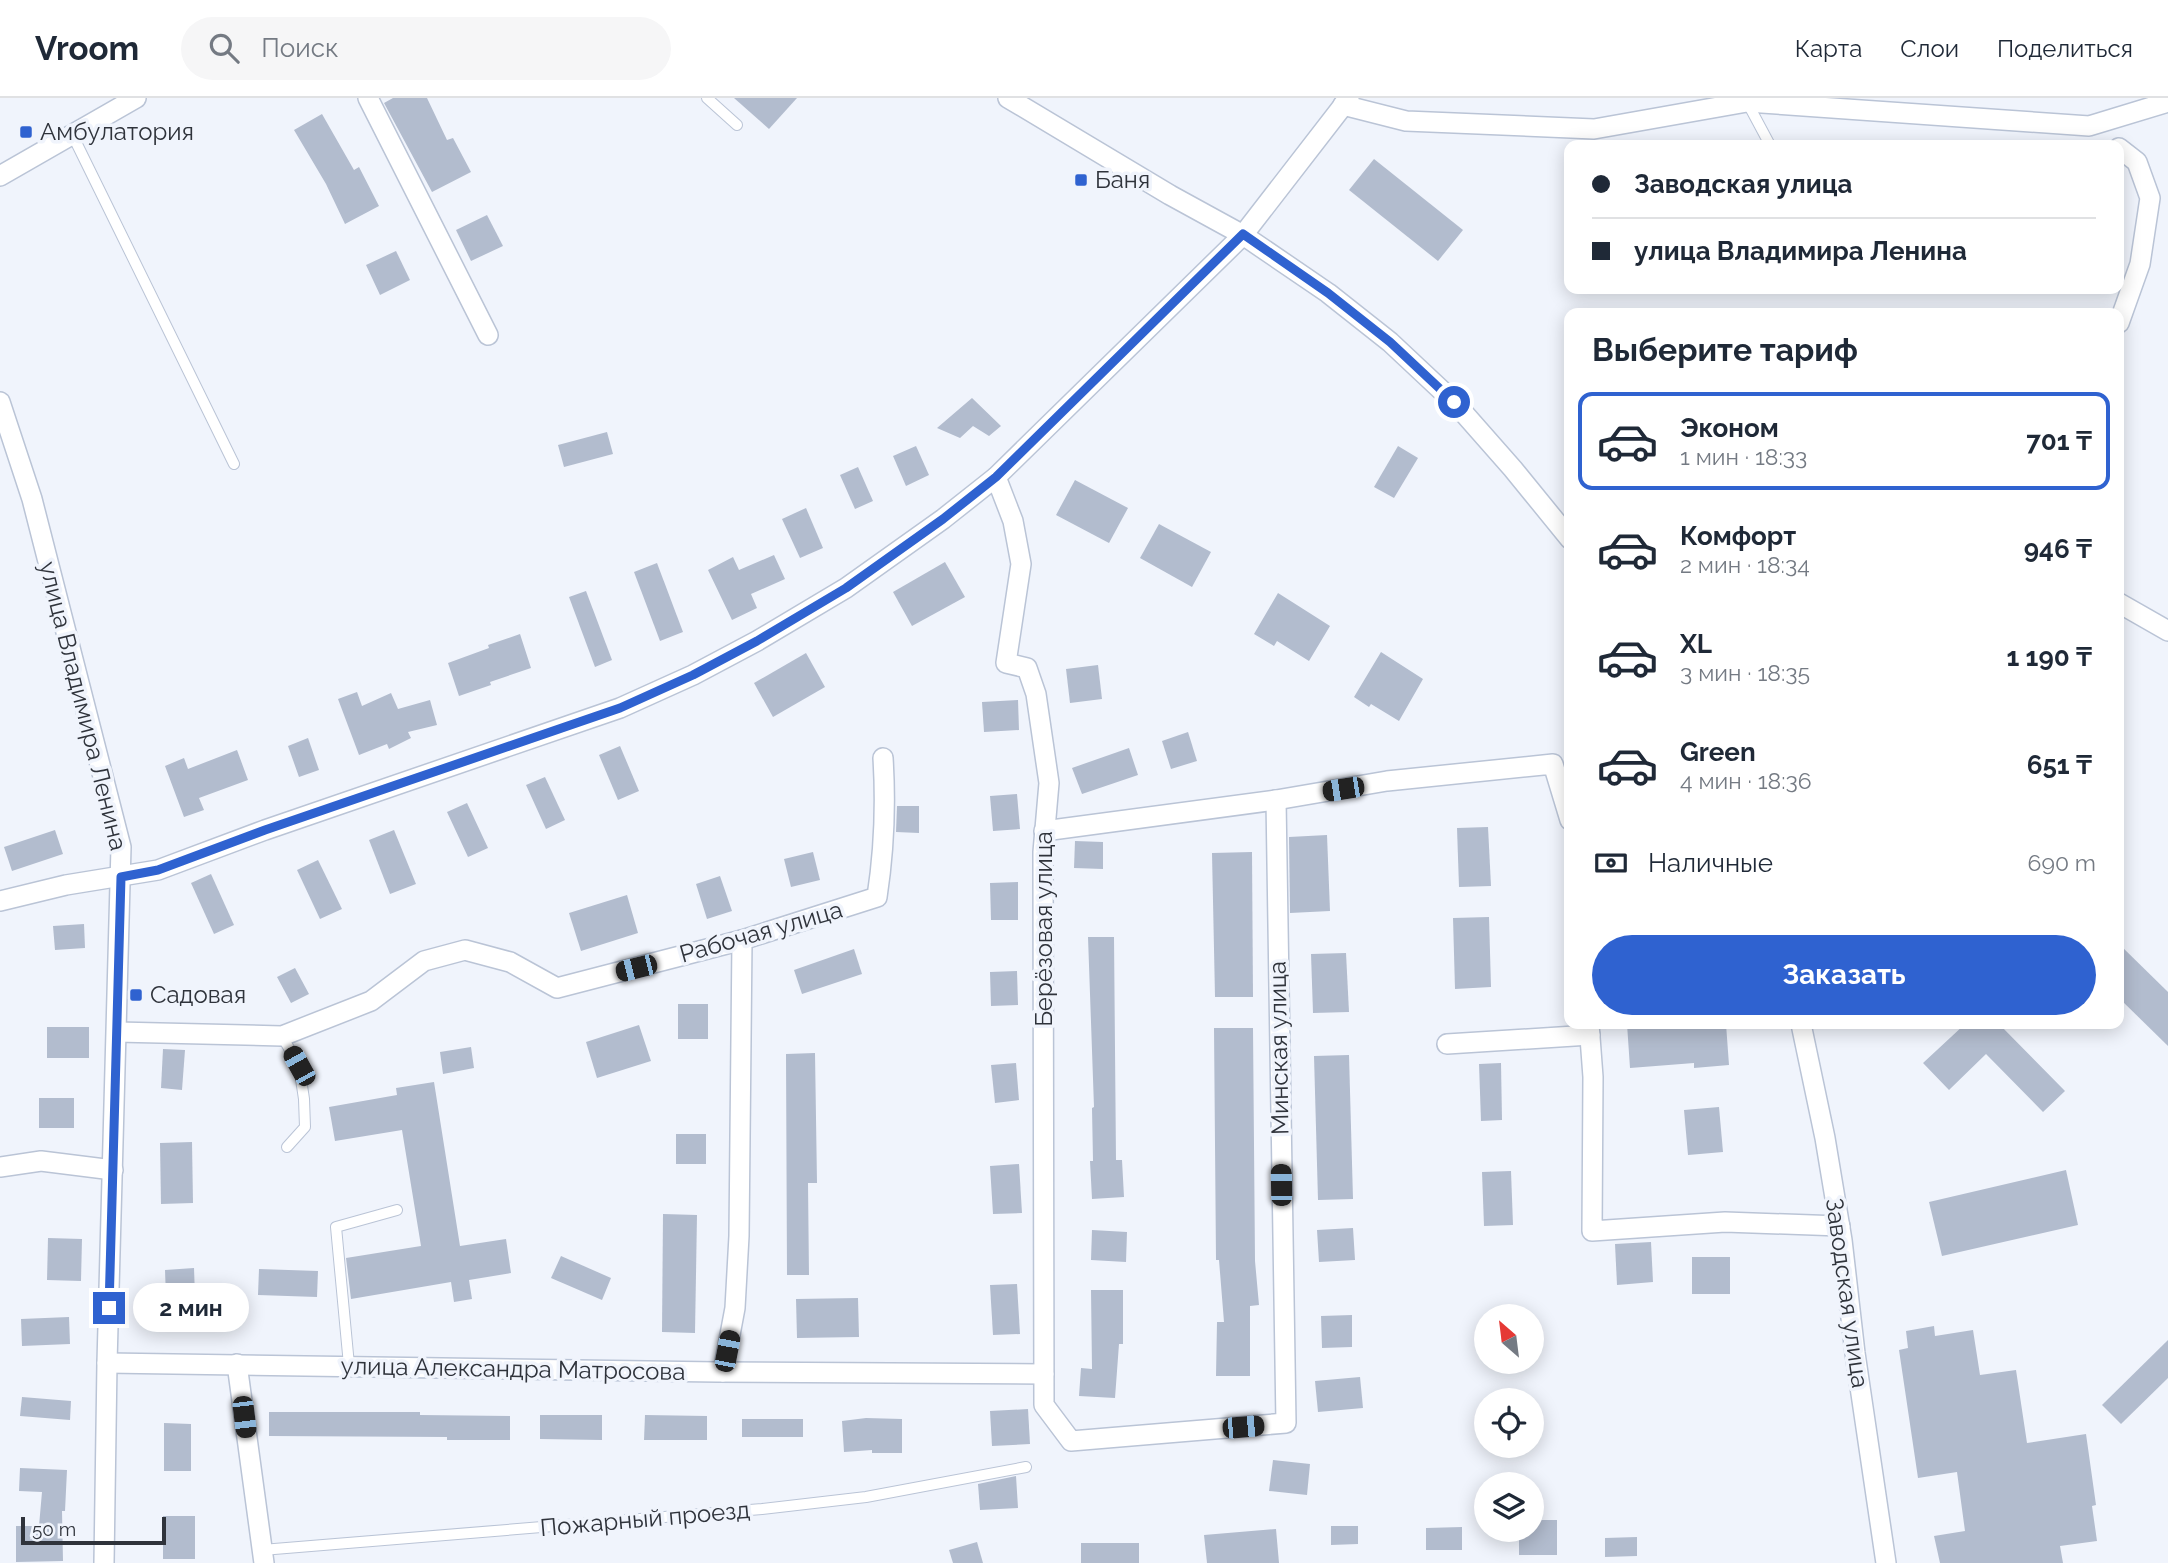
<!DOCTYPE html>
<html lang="ru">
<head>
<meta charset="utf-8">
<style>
	body { margin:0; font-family:Raleway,sans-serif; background:#f6f6f7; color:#1f2937; height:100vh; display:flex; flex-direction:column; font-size:26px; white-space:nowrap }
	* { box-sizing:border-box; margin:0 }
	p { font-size:23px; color:#747a83 }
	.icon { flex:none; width:38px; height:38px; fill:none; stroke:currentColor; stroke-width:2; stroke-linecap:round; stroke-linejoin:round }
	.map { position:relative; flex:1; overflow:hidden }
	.sheet { position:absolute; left:1564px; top:210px; width:560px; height:721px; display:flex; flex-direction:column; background:#fff; border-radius:14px; box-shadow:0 4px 18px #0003 }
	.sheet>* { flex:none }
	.banner { position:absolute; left:1564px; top:42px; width:560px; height:154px; border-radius:14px; box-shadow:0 4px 18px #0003; display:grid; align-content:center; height:154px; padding:0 28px; background:#fff }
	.needle { width:46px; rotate:332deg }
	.fabs { position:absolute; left:1474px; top:1206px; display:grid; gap:14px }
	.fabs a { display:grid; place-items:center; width:70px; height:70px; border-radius:50%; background:#fff; box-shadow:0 4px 18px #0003; font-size:35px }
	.scale { position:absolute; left:21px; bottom:18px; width:145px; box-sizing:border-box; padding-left:7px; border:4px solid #2f333b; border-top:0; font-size:19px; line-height:24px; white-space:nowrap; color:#2f333b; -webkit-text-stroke:5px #f0f4fc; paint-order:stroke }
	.end { position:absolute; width:32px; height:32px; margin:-16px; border:9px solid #2f62d0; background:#fff; box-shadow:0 0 0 4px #fff }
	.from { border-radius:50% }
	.bubble { position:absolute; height:49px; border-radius:24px; background:#fff; box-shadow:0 4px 18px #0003; font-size:23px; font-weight:700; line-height:49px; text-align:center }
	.car { position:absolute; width:21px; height:42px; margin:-21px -10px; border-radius:9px; box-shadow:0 0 5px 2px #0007; background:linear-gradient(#222 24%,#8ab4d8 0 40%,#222 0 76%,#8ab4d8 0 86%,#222 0) }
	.banner b { display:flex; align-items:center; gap:24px; height:66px; font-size:26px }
	.banner b+b { border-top:2px solid #e0e1e3 }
	.banner i { width:18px; height:18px; background:#1f2937 }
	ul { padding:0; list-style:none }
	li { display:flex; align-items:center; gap:21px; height:98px; margin:0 14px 10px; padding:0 14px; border:4px solid transparent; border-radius:14px }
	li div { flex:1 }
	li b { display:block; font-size:26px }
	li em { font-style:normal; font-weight:700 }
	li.active { border-color:#2f62d0 }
	li>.icon { width:63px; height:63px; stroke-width:1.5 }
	h2 { padding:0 28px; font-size:32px; line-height:84px }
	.pay { display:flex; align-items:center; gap:18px; height:77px; padding:0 28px; font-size:26px }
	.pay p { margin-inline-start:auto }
	.cta { display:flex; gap:14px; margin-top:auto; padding:14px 28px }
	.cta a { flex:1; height:80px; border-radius:42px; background:#2f62d0; color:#fff; font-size:28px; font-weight:700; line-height:80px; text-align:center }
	header { display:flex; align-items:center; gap:42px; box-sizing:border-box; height:98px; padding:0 35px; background:#fff; border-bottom:2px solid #e0e1e3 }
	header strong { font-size:33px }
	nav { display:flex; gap:38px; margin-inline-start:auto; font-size:24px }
	.search { width:490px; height:63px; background:#f6f6f7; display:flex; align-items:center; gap:18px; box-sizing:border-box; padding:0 24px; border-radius:38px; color:#747a83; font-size:26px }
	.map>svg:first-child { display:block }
	.building { fill:#b2bcce }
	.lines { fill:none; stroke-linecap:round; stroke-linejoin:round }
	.lane-casing { stroke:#bac4d6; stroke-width:12 }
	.street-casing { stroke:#bac4d6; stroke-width:22 }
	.lane { stroke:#fff; stroke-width:10 }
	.street { stroke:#fff; stroke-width:19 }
	.route { stroke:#2f62d0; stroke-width:9 }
	.poi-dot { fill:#2f62d0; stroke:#f0f4fc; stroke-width:2.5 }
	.labels { text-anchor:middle; stroke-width:7; stroke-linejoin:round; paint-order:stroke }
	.poi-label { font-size:24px; fill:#2f333b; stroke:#f0f4fc; text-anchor:start }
	.street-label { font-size:24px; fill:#2f333b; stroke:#f0f4fc }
</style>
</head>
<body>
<header>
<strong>Vroom</strong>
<div class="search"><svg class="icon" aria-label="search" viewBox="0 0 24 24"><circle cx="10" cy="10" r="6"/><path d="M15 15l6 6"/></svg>Поиск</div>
<nav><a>Карта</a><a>Слои</a><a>Поделиться</a></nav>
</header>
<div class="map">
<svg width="2168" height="1465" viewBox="0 0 2168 1465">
	<rect width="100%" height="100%" fill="#f0f4fc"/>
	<g class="building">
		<polygon points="393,0 427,0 447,42 453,40 471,74 432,94 384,5"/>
		<polygon points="734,0 797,0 769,31"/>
		<polygon points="322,16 354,72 359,69 379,108 345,126 326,86 294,32"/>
		<polygon points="1374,61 1463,132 1438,163 1349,92"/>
		<polygon points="487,117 503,148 471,163 456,132"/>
		<polygon points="396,153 410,182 380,197 366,167"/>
		<polygon points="972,300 1001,328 989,338 973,328 960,340 937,330"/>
		<polygon points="607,334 613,356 564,369 558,347"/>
		<polygon points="916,348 929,377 906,388 893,358"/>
		<polygon points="1398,348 1418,360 1394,400 1374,389"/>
		<polygon points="858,369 873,403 855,411 840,377"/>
		<polygon points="1075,382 1128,410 1109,445 1056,417"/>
		<polygon points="806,410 823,450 800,460 782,421"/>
		<polygon points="1159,426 1211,454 1192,489 1140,460"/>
		<polygon points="774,457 785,481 751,496 757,510 732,522 708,472 733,459 739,472"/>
		<polygon points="945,464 965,499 912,528 893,494"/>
		<polygon points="657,465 683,534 660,543 634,474"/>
		<polygon points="586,493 612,562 595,569 569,499"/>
		<polygon points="1278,495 1330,528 1309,563 1277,543 1274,548 1254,536"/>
		<polygon points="520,536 531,570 490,584 491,587 459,598 448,565 489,550 488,547"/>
		<polygon points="1381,554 1423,581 1399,623 1371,606 1369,609 1354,599"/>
		<polygon points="806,555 825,589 773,619 754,585"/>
		<polygon points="1098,567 1102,601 1070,605 1066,571"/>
		<polygon points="357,594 362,608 391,595 398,611 430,602 437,627 408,634 411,640 389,651 387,646 359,657 338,601"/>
		<polygon points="1018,602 1019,632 984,634 982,604"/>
		<polygon points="1188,634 1197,663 1171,671 1162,643"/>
		<polygon points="308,640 319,672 299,679 288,648"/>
		<polygon points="620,648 639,693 618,702 599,657"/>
		<polygon points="1129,650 1138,677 1082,696 1072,670"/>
		<polygon points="237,652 248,682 199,700 204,712 184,719 165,668 184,660 188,671"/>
		<polygon points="545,679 565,722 546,731 526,687"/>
		<polygon points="1017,696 1020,731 993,733 990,698"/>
		<polygon points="467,705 488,750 468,759 447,714"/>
		<polygon points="897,708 919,708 919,735 896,734"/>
		<polygon points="1488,729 1491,788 1459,789 1457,730"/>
		<polygon points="55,732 63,756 12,773 4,749"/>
		<polygon points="394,732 416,786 390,796 369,742"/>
		<polygon points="1327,737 1330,813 1290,815 1289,739"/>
		<polygon points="1075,743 1103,744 1103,771 1074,770"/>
		<polygon points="813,754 820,782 791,789 784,761"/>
		<polygon points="1252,754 1253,899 1215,899 1212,755"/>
		<polygon points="318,762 342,811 320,821 297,772"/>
		<polygon points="211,776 234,827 214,836 191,785"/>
		<polygon points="720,778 732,813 707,821 696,786"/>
		<polygon points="1018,784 1018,822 991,822 990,785"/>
		<polygon points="627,797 638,835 581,853 569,815"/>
		<polygon points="1489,819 1491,889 1455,891 1453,820"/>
		<polygon points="84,826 85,850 55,852 53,828"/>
		<polygon points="1088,839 1114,839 1116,1062 1122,1062 1124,1099 1092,1101 1090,1063 1093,1063 1092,1010 1094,1009"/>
		<polygon points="2119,846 2168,894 2168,948 2119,900"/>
		<polygon points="854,851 862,876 802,896 794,872"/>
		<polygon points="1346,855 1349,914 1313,915 1311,856"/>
		<polygon points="295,870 309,896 291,905 277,879"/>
		<polygon points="1017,873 1018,907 991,908 990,874"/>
		<rect x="678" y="906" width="30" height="35"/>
		<polygon points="1627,926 1726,926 1729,967 1694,970 1694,965 1630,970"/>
		<polygon points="1965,926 1999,926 2065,993 2043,1014 1986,956 1949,992 1923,965"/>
		<polygon points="639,927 651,963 597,980 586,944"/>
		<rect x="47" y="929" width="42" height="31"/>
		<polygon points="1214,930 1253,930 1255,1163 1259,1207 1250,1208 1250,1278 1216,1278 1217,1224 1224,1224 1219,1162 1216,1162"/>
		<polygon points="471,949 474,970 443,976 440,954"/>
		<polygon points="163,951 185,952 182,992 161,990"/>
		<polygon points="815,955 817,1085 808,1085 809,1177 787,1177 786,956"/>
		<polygon points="1349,957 1353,1101 1318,1102 1314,958"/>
		<polygon points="1016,965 1019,1002 995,1005 991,967"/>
		<polygon points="1501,965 1502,1022 1481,1023 1479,966"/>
		<polygon points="434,984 460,1148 506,1141 511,1175 469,1182 472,1201 454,1204 451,1184 351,1201 346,1160 421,1148 402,1032 335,1043 329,1009 397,997 396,990"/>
		<rect x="39" y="1000" width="35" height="30"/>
		<polygon points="1719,1009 1723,1054 1688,1057 1684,1012"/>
		<rect x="676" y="1036" width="30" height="30"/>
		<polygon points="192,1044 193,1105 161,1106 160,1045"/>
		<polygon points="1019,1066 1022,1115 993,1116 990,1068"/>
		<polygon points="2066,1072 2078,1127 1942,1158 1929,1104"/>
		<polygon points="1511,1073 1513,1127 1484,1128 1482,1074"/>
		<polygon points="663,1116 697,1117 695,1235 662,1234"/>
		<polygon points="1353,1130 1355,1162 1319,1164 1317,1132"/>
		<polygon points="1092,1132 1127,1134 1126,1164 1091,1162"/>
		<polygon points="48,1140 82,1141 81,1183 47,1182"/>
		<polygon points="1651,1144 1653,1184 1617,1187 1615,1146"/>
		<polygon points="561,1158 611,1180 602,1202 551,1180"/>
		<rect x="1692" y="1159" width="38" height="37"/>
		<polygon points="194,1170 196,1226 167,1227 165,1172"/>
		<polygon points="259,1171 318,1173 317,1199 258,1197"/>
		<polygon points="1017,1186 1020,1236 993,1237 990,1187"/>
		<polygon points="1091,1192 1123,1192 1123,1246 1119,1246 1115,1300 1079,1298 1081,1270 1092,1271"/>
		<polygon points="858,1200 859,1239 797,1240 796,1201"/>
		<polygon points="1352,1217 1352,1249 1322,1250 1321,1218"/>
		<polygon points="69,1219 70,1246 22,1248 21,1221"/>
		<polygon points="1934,1228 1935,1238 1973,1232 1980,1277 2016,1272 2027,1345 2086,1336 2096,1407 2092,1408 2097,1443 2060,1448 2063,1465 1940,1465 1934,1438 1965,1433 1957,1374 1918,1380 1899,1252 1908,1250 1906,1233"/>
		<polygon points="2168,1242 2168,1280 2121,1326 2102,1307"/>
		<polygon points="1360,1279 1363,1310 1318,1314 1315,1283"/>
		<polygon points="22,1299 71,1303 70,1322 20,1318"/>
		<polygon points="1028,1311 1030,1346 992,1348 990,1313"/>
		<polygon points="269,1314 420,1314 420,1317 510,1318 510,1342 447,1342 447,1339 269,1338"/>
		<polygon points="540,1317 602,1317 602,1342 540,1341"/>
		<polygon points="645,1317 707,1318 707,1342 644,1342"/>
		<polygon points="866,1320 902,1321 902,1355 872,1355 872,1352 844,1354 842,1323"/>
		<rect x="742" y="1321" width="61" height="18"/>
		<polygon points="164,1325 191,1326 191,1373 164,1373"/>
		<polygon points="1273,1362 1310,1366 1307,1397 1269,1393"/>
		<polygon points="20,1370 67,1372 65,1413 62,1413 63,1463 16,1464 16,1428 39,1428 42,1394 19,1393"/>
		<polygon points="1016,1378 1018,1410 980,1412 978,1386"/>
		<rect x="163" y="1418" width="32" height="43"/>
		<polygon points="1531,1422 1557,1422 1557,1457 1519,1457 1519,1432 1531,1432"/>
		<polygon points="1331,1428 1358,1428 1358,1446 1331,1447"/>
		<polygon points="1462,1429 1462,1452 1426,1452 1426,1430"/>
		<polygon points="1276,1431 1279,1465 1207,1465 1204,1437"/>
		<polygon points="1637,1439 1637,1458 1605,1459 1605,1440"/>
		<polygon points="977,1444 983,1465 953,1465 949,1452"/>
		<rect x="1081" y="1445" width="58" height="20"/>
	</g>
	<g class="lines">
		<g class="lane-casing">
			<g id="lane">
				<polyline points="707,0 737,27"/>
				<polyline points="1747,4 1770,47"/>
				<polyline points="72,36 234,366"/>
				<polyline points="282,938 299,968 304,1001 305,1029 287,1049"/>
				<polyline points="349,1267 336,1129 397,1112"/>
				<polyline points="262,1452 762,1411 866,1399 1026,1369"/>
			</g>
		</g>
		<g class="street-casing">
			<g id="street">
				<polyline points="368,0 488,237"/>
				<polyline points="1008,0 1170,97 1243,137 1328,195 1390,244 1454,304 1513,371 1570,441"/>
				<polyline points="1343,7 1406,23 1594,31 1747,4 2089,28 2168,4"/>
				<polyline points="2119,50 2137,64 2150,100 2140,166 2119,225"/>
				<polyline points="0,78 136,0"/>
				<polyline points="0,304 32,401 121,749 107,1265 104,1465"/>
				<polyline points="996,379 1013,423 1021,466 1006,565 1027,570 1036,596 1049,685 1043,754 1044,1307 1071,1343 1286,1325 1276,702"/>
				<polyline points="2119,505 2168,533"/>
				<polyline points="1044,733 1276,702 1387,683 1553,666 1570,722"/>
				<polyline points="0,803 66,787 158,772 265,732 620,610 693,577 757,543 846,490 943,421 996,379 1243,137 1349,0"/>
				<polyline points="1589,926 1593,979 1592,1133 1725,1124 1840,1128"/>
				<polyline points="1801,926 1825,1040 1842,1142 1855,1255 1886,1465"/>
				<path d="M 117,934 L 282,938 L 371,903 L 424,863 L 465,852 L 510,864 L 557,890 L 742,842 L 877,799 C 884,753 886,707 883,660"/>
				<polyline points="1447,946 1590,937"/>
				<polyline points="0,1069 41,1063 113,1072"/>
				<polyline points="107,1265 717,1274 1044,1276"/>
				<polyline points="237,1266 264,1465"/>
				<polyline points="723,1274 735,1210 739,1138 742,842"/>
			</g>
		</g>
		<use href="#lane" class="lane"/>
		<use href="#street" class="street"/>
	</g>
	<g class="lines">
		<polyline class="route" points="109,1210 121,779 158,772 265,732 620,610 693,577 757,543 846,490 943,421 996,379 1243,136 1328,195 1390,244 1454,304"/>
	</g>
	<g class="poi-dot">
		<rect x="19" y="27" width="14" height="14" rx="3.5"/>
		<rect x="1074" y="75" width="14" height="14" rx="3.5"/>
		<rect x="129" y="890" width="14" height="14" rx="3.5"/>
	</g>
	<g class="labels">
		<g class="poi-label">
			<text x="40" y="42">Амбулатория</text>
			<text x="1095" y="90">Баня</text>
			<text x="150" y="905">Садовая</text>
		</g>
		<g class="street-label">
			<text transform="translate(83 608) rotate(76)" y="8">улица Владимира Ленина</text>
			<text transform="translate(1044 831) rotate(-90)" y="8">Берёзовая улица</text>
			<text transform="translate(761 834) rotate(-16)" y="8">Рабочая улица</text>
			<text transform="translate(1279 950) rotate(-91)" y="8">Минская улица</text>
			<text transform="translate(1847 1195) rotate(82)" y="8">Заводская улица</text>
			<text transform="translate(513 1271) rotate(1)" y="8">улица Александра Матросова</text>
			<text transform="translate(645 1421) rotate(-5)" y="8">Пожарный проезд</text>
		</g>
	</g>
</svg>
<div class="fabs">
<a><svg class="needle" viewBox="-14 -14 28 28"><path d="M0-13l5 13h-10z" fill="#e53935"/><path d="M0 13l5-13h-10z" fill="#747a83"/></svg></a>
<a><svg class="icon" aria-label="locate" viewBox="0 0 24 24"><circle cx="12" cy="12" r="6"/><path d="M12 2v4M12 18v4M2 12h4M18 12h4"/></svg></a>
<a><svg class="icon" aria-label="layers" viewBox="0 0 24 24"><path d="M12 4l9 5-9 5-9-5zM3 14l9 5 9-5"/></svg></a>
</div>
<div class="scale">50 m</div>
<i class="end from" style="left:1454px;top:304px"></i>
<i class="end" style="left:109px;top:1210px"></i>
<div class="bubble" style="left:133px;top:1185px;width:116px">2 мин</div>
<i class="car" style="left:1343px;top:691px;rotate:261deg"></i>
<i class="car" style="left:636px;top:870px;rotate:256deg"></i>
<i class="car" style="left:299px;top:968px;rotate:331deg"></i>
<i class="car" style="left:1281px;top:1087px;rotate:359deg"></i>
<i class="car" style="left:727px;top:1253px;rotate:11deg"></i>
<i class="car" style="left:244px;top:1319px;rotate:173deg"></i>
<i class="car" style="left:1243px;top:1329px;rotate:85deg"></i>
<div class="banner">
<b><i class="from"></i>Заводская улица</b>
<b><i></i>улица Владимира Ленина</b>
</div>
<section class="sheet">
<h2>Выберите тариф</h2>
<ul>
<li class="active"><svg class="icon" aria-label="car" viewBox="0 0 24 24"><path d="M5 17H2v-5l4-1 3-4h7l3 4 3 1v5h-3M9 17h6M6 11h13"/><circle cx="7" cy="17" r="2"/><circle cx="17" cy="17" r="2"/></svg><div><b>Эконом</b><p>1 мин · 18:33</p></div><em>701 ₸</em></li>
<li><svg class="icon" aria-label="car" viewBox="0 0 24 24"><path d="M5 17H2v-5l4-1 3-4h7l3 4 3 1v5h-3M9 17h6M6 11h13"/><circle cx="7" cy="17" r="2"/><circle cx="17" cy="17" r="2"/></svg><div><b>Комфорт</b><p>2 мин · 18:34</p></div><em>946 ₸</em></li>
<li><svg class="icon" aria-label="car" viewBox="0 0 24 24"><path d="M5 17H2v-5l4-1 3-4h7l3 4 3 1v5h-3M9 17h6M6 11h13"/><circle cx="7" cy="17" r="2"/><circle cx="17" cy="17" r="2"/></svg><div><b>XL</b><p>3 мин · 18:35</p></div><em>1 190 ₸</em></li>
<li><svg class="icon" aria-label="car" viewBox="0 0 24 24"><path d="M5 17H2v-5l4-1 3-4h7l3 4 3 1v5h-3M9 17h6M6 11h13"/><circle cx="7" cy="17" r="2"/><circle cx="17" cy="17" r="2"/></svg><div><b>Green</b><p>4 мин · 18:36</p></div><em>651 ₸</em></li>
</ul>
<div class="pay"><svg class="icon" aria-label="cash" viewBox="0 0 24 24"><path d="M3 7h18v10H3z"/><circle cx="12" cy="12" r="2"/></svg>Наличные<p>690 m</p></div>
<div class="cta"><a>Заказать</a></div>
</section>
</div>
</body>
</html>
